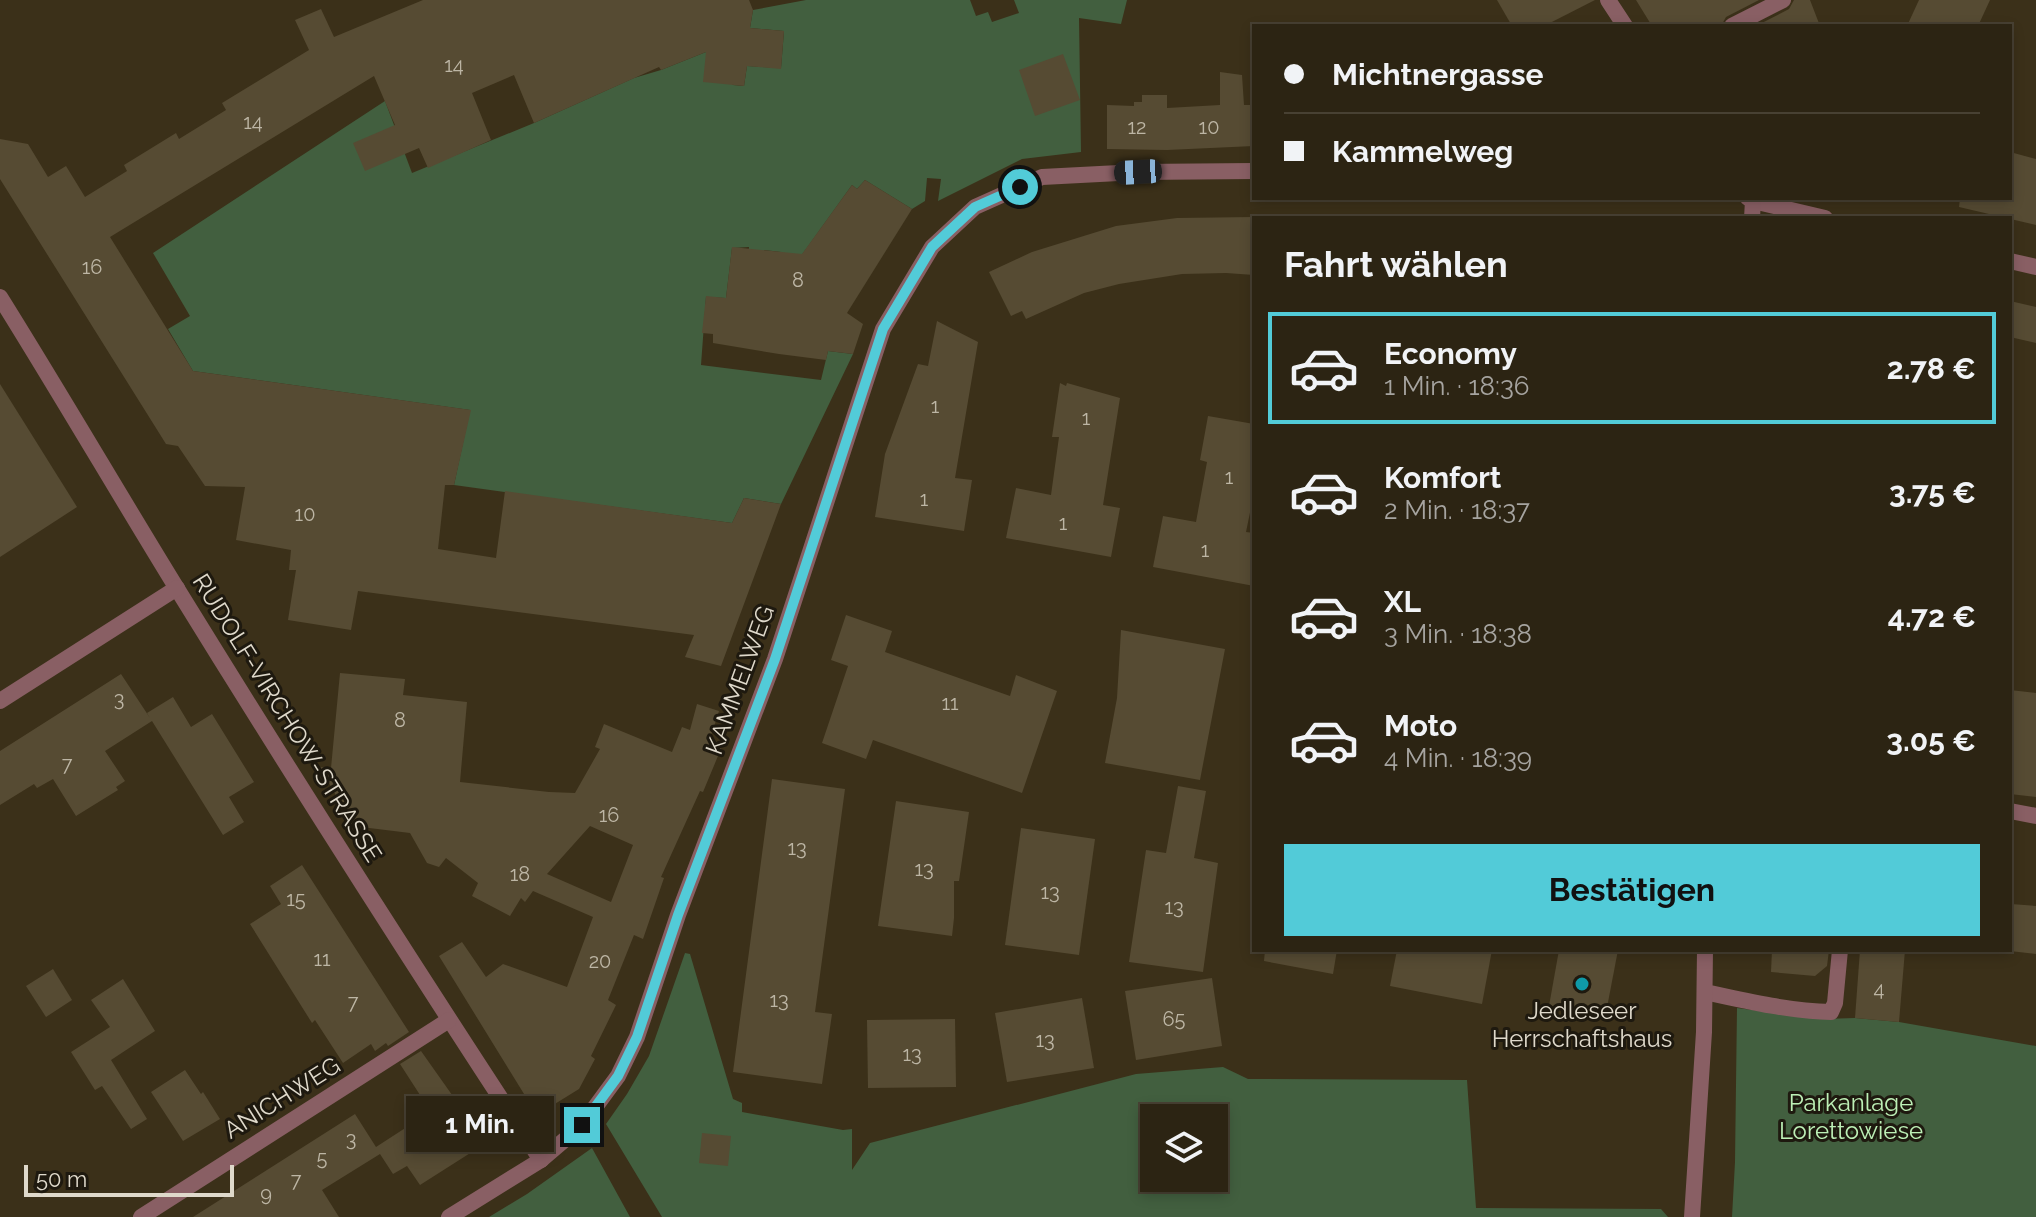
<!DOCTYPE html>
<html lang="de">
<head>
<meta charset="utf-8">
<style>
	body { margin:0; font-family:Raleway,sans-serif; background:#342c1c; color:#f1f3f6; height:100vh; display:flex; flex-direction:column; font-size:30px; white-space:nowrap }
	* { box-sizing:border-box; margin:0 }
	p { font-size:26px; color:#a6a4a0 }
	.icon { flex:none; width:44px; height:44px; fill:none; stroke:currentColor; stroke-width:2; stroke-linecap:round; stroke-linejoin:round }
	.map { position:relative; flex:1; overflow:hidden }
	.side { position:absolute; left:1252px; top:216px; width:760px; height:736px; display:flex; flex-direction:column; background:#2c2413; border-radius:0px; box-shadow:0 4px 12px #0003,0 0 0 2px #484133 }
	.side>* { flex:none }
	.banner { position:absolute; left:1252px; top:24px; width:760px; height:176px; border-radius:0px; box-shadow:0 4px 12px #0003,0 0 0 2px #484133; display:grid; align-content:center; height:176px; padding:0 32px; background:#2c2413 }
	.tools { position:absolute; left:1140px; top:1104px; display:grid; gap:16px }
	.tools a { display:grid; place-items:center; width:88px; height:88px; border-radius:0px; background:#2c2413; box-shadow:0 4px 12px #0003,0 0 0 2px #484133; font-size:40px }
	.scale { position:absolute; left:24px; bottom:20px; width:210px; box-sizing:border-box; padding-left:8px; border:4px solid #dfd9cb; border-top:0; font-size:22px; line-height:28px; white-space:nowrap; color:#dfd9cb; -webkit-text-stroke:6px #1e190f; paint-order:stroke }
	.end { position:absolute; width:36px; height:36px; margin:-18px; border:10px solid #52cbd8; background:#111; box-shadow:0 0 0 4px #111 }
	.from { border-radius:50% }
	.bubble { position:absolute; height:56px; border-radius:0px; background:#2c2413; box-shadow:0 4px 12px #0003,0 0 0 2px #484133; font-size:26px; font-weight:700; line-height:56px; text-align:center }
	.car { position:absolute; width:24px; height:48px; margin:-24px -12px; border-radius:10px; box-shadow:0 0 6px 2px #0007; background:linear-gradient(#222 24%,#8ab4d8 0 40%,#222 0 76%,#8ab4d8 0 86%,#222 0) }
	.banner b { display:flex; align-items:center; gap:28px; height:76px; font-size:30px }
	.banner b+b { border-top:2px solid #484133 }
	.banner i { width:20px; height:20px; background:#f1f3f6 }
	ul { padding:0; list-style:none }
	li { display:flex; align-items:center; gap:24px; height:112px; margin:0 16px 12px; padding:0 16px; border:4px solid transparent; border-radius:0px }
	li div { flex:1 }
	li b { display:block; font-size:30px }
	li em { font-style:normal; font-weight:700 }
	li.current { border-color:#52cbd8 }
	li>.icon { width:72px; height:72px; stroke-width:1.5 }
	h2 { padding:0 32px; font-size:36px; line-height:96px }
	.action { display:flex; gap:16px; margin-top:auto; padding:16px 32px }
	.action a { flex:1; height:92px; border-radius:0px; background:#52cbd8; color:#111; font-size:32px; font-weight:700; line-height:92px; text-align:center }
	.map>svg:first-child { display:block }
	.green { fill:#425f3f; fill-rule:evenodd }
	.building { fill:#564b33; fill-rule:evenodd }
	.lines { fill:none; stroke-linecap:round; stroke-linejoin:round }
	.street { stroke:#895f64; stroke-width:16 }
	.route { stroke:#52cbd8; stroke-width:10 }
	.culture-dot { fill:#0f9aa8; stroke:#1e190f; stroke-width:3 }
	.labels { text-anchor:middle; stroke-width:6; stroke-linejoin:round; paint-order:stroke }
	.number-label { font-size:20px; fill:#bdb6a5 }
	.street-label { font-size:24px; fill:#dfd9cb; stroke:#1e190f }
	.poi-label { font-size:24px; fill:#dfd9cb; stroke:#1e190f }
	.park-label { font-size:24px; fill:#bdf0b6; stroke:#1e190f }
</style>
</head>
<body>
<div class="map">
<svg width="2036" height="1217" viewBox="0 0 2036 1217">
	<rect width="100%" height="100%" fill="#3b3019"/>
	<g class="green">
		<polygon points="806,0 970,0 976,16 988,12 992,22 1019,13 1014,0 1127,0 1121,24 1079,18 1081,152 1022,159 938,201 941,179 927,178 925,201 912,209 865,180 857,189 852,185 796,263 781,252 764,250 763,259 748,258 749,247 732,248 726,298 706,297 701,365 821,380 828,351 853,354 781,504 744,498 732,523 454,485 470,410 193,371 168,329 190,316 153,253 385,101 412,173 534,123 634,78 661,70 706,52 733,85 744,86 747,66 781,68 784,31 750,28 753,10"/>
		<path d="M 685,953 L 690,954 L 733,1099 L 742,1103 L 742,1112 L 843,1130 L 852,1129 L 852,1170 L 870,1143 L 1136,1074 L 1223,1067 L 1248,1079 L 1467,1080 L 1476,1208 L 1661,1209 L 1668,1217 L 662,1217 L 606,1124 L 627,1094 L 649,1056 ZM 1154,1118 L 1214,1118 L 1214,1178 L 1154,1178 Z"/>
		<polygon points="1737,1008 1823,1019 1855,1018 1899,1022 2036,1046 2036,1217 1732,1217 1735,1162"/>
		<polygon points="592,1148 630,1217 489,1217 527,1194"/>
	</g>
	<g class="building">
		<polygon points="423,0 749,0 753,10 750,28 784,31 781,69 747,66 744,86 703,82 706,52 661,70 659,67 534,123 514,75 472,93 491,140 428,168 419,148 365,171 353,143 395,125 374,76 110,237 193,371 471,410 454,485 445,485 438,549 496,558 505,491 732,523 744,498 781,504 721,666 685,657 694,635 358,591 351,630 288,620 296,570 289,570 291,550 236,540 245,487 205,486 178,446 166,444 0,179 0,139 28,144 48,177 66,166 85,197 127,171 124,165 176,133 179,139 226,110 222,103 309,50 295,20 321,9 334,37"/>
		<polygon points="1497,0 1595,0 1544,26 1512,26"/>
		<polygon points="1636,0 1759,0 1726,17 1721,26 1652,26"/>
		<polygon points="1794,0 1810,0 1820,26 1756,26 1789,9"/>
		<polygon points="1919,0 1990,0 1978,26 1907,26"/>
		<polygon points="1063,54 1080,100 1035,116 1019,70"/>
		<polygon points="1220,72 1242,75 1244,105 1254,105 1254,146 1167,150 1107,149 1107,105 1134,106 1134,102 1142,102 1142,95 1167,95 1167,108 1220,105"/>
		<polygon points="2010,152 2036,159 2036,225 1959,207 1960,198 2010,198"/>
		<polygon points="865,180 912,209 847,313 863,324 853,354 828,351 826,360 779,354 713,343 713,334 702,333 706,296 726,298 732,247 802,254 852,185 857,189"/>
		<polygon points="1254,217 1254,275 1226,273 1182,274 1119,284 1084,293 1026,319 1022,311 1011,316 989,272 1032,252 1116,226 1177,218"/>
		<polygon points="2010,301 2036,307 2036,343 2010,337"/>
		<polygon points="937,321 978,342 955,478 972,480 964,531 875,517 885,454 918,364 928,366"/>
		<polygon points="1060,383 1066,386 1067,383 1120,398 1103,505 1120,508 1111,557 1006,538 1016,488 1051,495 1059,437 1052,437"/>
		<polygon points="0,384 77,507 0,557"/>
		<polygon points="1208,416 1254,424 1254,493 1246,532 1254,533 1254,586 1153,567 1163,516 1196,522 1207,462 1200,460"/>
		<polygon points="846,615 892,631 885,652 1010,696 1016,675 1057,691 1022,793 873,740 866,759 822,743 848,666 831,660"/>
		<polygon points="1121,630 1225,649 1200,780 1105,763 1117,698"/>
		<path d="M 340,673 L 405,679 L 403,695 L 467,702 L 460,782 L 549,792 L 575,793 L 600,749 L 595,747 L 604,724 L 672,752 L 682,727 L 690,730 L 697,704 L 719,711 L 710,739 L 723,744 L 703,792 L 700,791 L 661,877 L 664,878 L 643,939 L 634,935 L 608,1000 L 616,1005 L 591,1056 L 595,1059 L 579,1089 L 537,1115 L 439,956 L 462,942 L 486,977 L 503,964 L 567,987 L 593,917 L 533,891 L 525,902 L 521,898 L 510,916 L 472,896 L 478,883 L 446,858 L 439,867 L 427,863 L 410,833 L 353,826 L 320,767 L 331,768 ZM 590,826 L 633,845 L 611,902 L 547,874 Z"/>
		<polygon points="121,674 150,718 147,713 173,697 191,727 212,714 254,782 229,797 244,822 223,835 152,721 105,751 125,781 116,787 118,790 76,816 53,779 37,788 34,784 0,805 0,751"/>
		<polygon points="2010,690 2036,693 2036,797 2010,794"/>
		<polygon points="772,779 845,789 815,1012 832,1014 822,1084 733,1072"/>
		<polygon points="1178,786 1206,791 1194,858 1218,863 1203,972 1129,962 1146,850 1166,853"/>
		<polygon points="896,801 969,812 959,881 954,881 954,918 952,936 878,926"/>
		<polygon points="1021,828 1095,839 1079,955 1005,945"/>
		<polygon points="302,865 409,1032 388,1046 386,1043 375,1051 371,1044 343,1063 315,1020 312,1023 250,924 281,904 270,886"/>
		<polygon points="2011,904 2036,906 2036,954 2010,951"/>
		<polygon points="1265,950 1337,950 1333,974 1264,961"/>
		<polygon points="1397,950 1492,950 1482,1004 1390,986"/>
		<polygon points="1559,950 1618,950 1605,1018 1549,1006"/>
		<polygon points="1772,950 1829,950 1827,966 1815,976 1771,972"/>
		<polygon points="1860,950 1905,950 1899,1022 1855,1018"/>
		<polygon points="53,969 72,1000 46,1017 26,986"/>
		<polygon points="1212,978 1222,1046 1136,1060 1125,991"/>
		<polygon points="123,979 155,1031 111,1060 147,1119 131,1129 102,1086 95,1090 71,1052 110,1027 91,1000"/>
		<polygon points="1082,998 1094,1068 1007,1082 995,1013"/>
		<polygon points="955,1019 956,1087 868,1088 867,1020"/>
		<polygon points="421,1051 486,1143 420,1185 407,1166 393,1174 380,1154 322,1190 339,1217 193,1217 355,1114 376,1147 413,1123 407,1115 414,1110 408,1102 420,1095 400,1064"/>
		<polygon points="185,1070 201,1094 203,1092 220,1119 183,1141 151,1092"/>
		<polygon points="702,1133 731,1136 728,1166 699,1163"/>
	</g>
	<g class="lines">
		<g class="street">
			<polyline points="1608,0 1625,26"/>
			<polyline points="1732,26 1783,0"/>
			<polyline points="1748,198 1753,201 1825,218"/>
			<polyline points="1752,218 1753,201"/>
			<polyline points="2010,261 2036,267"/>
			<path d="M 0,297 C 60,393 117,491 176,587 C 295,780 417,971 541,1160"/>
			<polyline points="0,701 177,588"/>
			<polyline points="2010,811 2036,816"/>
			<path d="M 1705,992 C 1746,1001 1789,1011 1831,1012 L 1835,1003 L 1840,950"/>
			<polyline points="141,1217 449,1020"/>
			<polyline points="449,1217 541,1160 582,1125 618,1076 637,1037 678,915 775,659 883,329 932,247 975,207 1042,177 1138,172 1254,171"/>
			<polyline points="1692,1217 1704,1032 1705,950"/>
		</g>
	</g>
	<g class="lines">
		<polyline class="route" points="582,1125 618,1076 637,1037 678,915 775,659 883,329 932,247 975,207 1020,187"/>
	</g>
	<circle class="culture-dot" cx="1582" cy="984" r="8"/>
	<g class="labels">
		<g class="number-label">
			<text x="454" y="72">14</text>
			<text x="253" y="129">14</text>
			<text x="1137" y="134">12</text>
			<text x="1209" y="134">10</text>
			<text x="92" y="274">16</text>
			<text x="798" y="287">8</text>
			<text x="935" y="413">1</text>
			<text x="1086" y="425">1</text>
			<text x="1229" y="484">1</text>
			<text x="924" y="506">1</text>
			<text x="305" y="521">10</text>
			<text x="1063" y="530">1</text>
			<text x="1205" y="557">1</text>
			<text x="119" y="706">3</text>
			<text x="950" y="710">11</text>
			<text x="400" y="727">8</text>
			<text x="67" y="771">7</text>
			<text x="609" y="822">16</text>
			<text x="797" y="855">13</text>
			<text x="924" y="876">13</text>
			<text x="520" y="881">18</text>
			<text x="1050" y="899">13</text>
			<text x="296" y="906">15</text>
			<text x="1174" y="914">13</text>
			<text x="322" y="966">11</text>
			<text x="600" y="968">20</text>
			<text x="1879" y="996">4</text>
			<text x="779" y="1007">13</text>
			<text x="353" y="1009">7</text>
			<text x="1174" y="1026">65</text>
			<text x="1045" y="1047">13</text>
			<text x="912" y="1061">13</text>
			<text x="351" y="1146">3</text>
			<text x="322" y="1165">5</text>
			<text x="296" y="1187">7</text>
			<text x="266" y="1201">9</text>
		</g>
		<g class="street-label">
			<text transform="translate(740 680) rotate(-70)" y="8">KAMMELWEG</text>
			<text transform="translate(287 718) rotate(58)" y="8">RUDOLF-VIRCHOW-STRASSE</text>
			<text transform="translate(282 1098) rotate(-32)" y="8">ANICHWEG</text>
		</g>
		<g class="poi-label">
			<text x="1582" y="1019">Jedleseer<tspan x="1582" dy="28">Herrschaftshaus</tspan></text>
		</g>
		<g class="park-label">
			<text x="1851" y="1111">Parkanlage<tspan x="1851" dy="28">Lorettowiese</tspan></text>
		</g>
	</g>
</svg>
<div class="tools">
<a><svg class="icon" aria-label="layers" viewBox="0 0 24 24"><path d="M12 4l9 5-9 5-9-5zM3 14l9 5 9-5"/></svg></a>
</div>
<div class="scale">50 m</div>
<i class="end from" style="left:1020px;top:187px"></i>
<i class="end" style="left:582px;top:1125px"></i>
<div class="bubble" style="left:406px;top:1096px;width:148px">1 Min.</div>
<i class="car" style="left:1138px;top:172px;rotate:267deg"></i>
<div class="banner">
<b><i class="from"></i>Michtnergasse</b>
<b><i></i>Kammelweg</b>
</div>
<section class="side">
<h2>Fahrt wählen</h2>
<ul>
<li class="current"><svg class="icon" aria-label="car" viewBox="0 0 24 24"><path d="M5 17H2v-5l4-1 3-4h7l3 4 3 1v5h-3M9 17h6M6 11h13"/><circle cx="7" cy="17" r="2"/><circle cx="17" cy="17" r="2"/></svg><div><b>Economy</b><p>1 Min. · 18:36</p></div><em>2.78 €</em></li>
<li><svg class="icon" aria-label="car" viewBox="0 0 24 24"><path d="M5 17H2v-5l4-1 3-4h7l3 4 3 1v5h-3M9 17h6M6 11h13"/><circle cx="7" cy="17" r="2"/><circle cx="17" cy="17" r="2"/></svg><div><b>Komfort</b><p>2 Min. · 18:37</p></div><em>3.75 €</em></li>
<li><svg class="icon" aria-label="car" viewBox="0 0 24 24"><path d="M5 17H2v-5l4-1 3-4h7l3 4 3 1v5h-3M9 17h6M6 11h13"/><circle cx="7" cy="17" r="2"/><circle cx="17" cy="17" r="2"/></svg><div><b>XL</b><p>3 Min. · 18:38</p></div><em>4.72 €</em></li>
<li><svg class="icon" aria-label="car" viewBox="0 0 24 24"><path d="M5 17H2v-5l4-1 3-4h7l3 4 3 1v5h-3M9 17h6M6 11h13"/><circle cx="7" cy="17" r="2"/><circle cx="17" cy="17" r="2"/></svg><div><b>Moto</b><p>4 Min. · 18:39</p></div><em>3.05 €</em></li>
</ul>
<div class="action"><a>Bestätigen</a></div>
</section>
</div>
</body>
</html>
